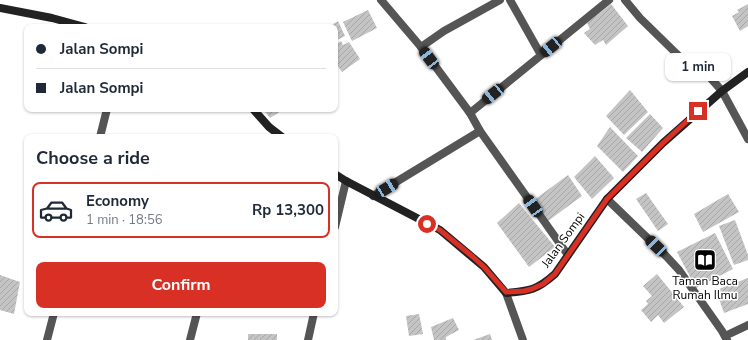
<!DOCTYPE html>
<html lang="en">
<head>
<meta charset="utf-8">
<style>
	body { margin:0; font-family:"Nunito Sans",sans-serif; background:#f2f2f3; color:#1f2937; height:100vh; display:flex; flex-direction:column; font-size:15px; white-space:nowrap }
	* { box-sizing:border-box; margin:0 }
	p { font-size:13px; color:#747a83 }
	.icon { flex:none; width:22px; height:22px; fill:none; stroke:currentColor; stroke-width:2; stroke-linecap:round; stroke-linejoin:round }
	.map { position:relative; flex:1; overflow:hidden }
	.side { position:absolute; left:24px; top:134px; width:314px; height:182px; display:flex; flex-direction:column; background:#fff; border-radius:8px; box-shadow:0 1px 3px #0004 }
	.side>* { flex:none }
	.banner { position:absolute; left:24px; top:24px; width:314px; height:88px; border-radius:8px; box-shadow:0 1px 3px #0004; display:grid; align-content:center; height:88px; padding:0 12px; background:#fff }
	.end { position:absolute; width:18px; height:18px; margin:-9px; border:5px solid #d93025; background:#fff; box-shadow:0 0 0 2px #fff }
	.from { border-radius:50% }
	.bubble { position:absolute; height:28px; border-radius:8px; background:#fff; box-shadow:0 1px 3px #0004; font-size:13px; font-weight:700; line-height:28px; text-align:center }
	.car { position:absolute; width:12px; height:24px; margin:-12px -6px; border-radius:5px; box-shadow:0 0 3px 1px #0007; background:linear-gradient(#222 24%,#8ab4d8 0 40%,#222 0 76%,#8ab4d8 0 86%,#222 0) }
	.banner b { display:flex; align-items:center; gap:14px; height:38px; font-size:15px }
	.banner b+b { border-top:1px solid #e0e1e3 }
	.banner i { width:10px; height:10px; background:#1f2937 }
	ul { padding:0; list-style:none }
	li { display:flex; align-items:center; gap:12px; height:56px; margin:0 8px 6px; padding:0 4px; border:2px solid transparent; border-radius:8px }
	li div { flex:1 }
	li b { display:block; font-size:15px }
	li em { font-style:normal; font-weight:700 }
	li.on { border-color:#d93025 }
	li>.icon { width:36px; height:36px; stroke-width:1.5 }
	h2 { padding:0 12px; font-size:18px; line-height:48px }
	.action { display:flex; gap:8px; margin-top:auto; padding:8px 12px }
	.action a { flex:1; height:46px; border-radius:8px; background:#d93025; color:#fff; font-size:16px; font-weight:700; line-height:46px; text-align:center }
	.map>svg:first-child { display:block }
	.building { fill:url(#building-hatch) }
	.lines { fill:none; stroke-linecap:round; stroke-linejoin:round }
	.street { stroke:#555; stroke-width:8 }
	.secondary { stroke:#222; stroke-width:8 }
	.route { stroke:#d93025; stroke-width:5 }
	.labels { text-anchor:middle; stroke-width:3; stroke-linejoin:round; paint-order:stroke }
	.street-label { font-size:12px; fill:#000; stroke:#fff }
	.poi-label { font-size:12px; fill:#000; stroke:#fff }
</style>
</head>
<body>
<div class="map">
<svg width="748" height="340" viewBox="0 0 748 340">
	<defs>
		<pattern id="building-hatch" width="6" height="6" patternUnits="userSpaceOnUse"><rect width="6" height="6" fill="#c4c4c4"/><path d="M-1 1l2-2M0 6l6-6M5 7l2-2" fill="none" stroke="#a7a7a7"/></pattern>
	</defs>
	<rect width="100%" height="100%" fill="#fff"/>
	<g class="building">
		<polygon points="611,4 628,26 606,45 603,40 595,45 584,33 590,29 587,23"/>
		<polygon points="748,4 748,26 740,31 732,16 739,12 737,10"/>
		<polygon points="368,10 377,28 352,41 343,22"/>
		<polygon points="338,21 345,36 335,41 335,27 328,27"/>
		<polygon points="341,41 343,45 349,42 360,59 342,72 335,62 335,45"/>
		<polygon points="630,90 648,112 624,135 606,116"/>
		<polygon points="263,109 284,109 270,118"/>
		<polygon points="650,114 663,128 642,152 626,138"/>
		<polygon points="610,127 638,156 623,172 597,146"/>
		<polygon points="595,156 614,178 592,199 574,177"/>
		<polygon points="568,175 582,196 548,221 534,200"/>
		<polygon points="646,193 668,224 658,231 636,199"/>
		<polygon points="728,194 739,212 703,232 694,214"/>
		<polygon points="519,203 555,247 529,267 497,223"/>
		<polygon points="735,220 748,255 748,260 734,265 719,226"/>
		<polygon points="715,233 733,269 696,288 677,252"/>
		<polygon points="657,274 684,307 664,323 658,315 651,322 641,310 648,304 646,301 652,296 643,286"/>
		<polygon points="0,275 20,282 14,314 0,310"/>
		<polygon points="748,278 748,304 724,313 716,290"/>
		<polygon points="419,314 423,334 409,336 406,316"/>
		<polygon points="453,318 459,330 446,337 446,340 434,340 431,327"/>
		<rect x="248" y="334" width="29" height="6"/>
		<polygon points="490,334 492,340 473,340"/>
	</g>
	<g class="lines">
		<g class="street">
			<polyline points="381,0 421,47 470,113 480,131 568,255"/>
			<polyline points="510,0 541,55"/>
			<polyline points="625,0 640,18 683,60 707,74 722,91 748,139"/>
			<polyline points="421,47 444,31 500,0"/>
			<polyline points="470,113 609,0"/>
			<polyline points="100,137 107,109"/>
			<polyline points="373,196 480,131"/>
			<polyline points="607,199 666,256 679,270 722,331 727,340"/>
			<polyline points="335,227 346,181"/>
			<polyline points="506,293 523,340"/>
			<polyline points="725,336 748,325"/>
			<polyline points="47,340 54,313"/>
			<polyline points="190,340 197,313"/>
			<polyline points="308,340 314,313"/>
		</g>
		<g class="secondary">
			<polyline points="0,8 52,18 85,27"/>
			<polyline points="253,109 269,127 282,137"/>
			<path d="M 335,174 L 346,181 L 440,230 L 484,267 L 506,293 C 530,291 537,290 555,274 L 607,199 L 663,143 L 722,91 L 748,72"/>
		</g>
	</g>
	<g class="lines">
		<polyline class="route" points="427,224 440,230 473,257 484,267 506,292 524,291 532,289 543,284 555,274 607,199 663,143 698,111"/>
	</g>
	<defs>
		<g id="library-square" transform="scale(1.15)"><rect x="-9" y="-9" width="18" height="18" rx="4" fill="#000" stroke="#fff"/><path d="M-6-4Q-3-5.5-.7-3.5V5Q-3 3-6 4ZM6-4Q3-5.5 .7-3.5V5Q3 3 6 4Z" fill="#fff"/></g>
	</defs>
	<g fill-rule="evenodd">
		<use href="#library-square" x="705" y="260"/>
	</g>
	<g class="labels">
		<g class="street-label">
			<text transform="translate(563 240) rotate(-54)" y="4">Jalan Sompi</text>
		</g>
		<g class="poi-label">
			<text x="705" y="285">Taman Baca<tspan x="705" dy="14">Rumah Ilmu</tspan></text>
		</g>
	</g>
</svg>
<i class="end from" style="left:427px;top:224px"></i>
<i class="end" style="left:698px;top:111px"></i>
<div class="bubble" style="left:665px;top:53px;width:66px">1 min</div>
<i class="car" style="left:551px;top:47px;rotate:231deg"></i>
<i class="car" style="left:429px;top:58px;rotate:323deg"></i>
<i class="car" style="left:493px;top:94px;rotate:231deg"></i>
<i class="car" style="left:387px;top:188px;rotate:59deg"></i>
<i class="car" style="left:533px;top:206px;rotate:325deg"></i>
<i class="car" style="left:656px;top:246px;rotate:314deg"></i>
<div class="banner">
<b><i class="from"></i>Jalan Sompi</b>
<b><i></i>Jalan Sompi</b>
</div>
<section class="side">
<h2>Choose a ride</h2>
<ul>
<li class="on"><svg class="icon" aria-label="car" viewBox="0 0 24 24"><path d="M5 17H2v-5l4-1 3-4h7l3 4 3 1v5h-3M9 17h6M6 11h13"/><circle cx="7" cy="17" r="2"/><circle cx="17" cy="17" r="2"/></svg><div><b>Economy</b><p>1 min · 18:56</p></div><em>Rp 13,300</em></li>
</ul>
<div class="action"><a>Confirm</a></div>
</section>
</div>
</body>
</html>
